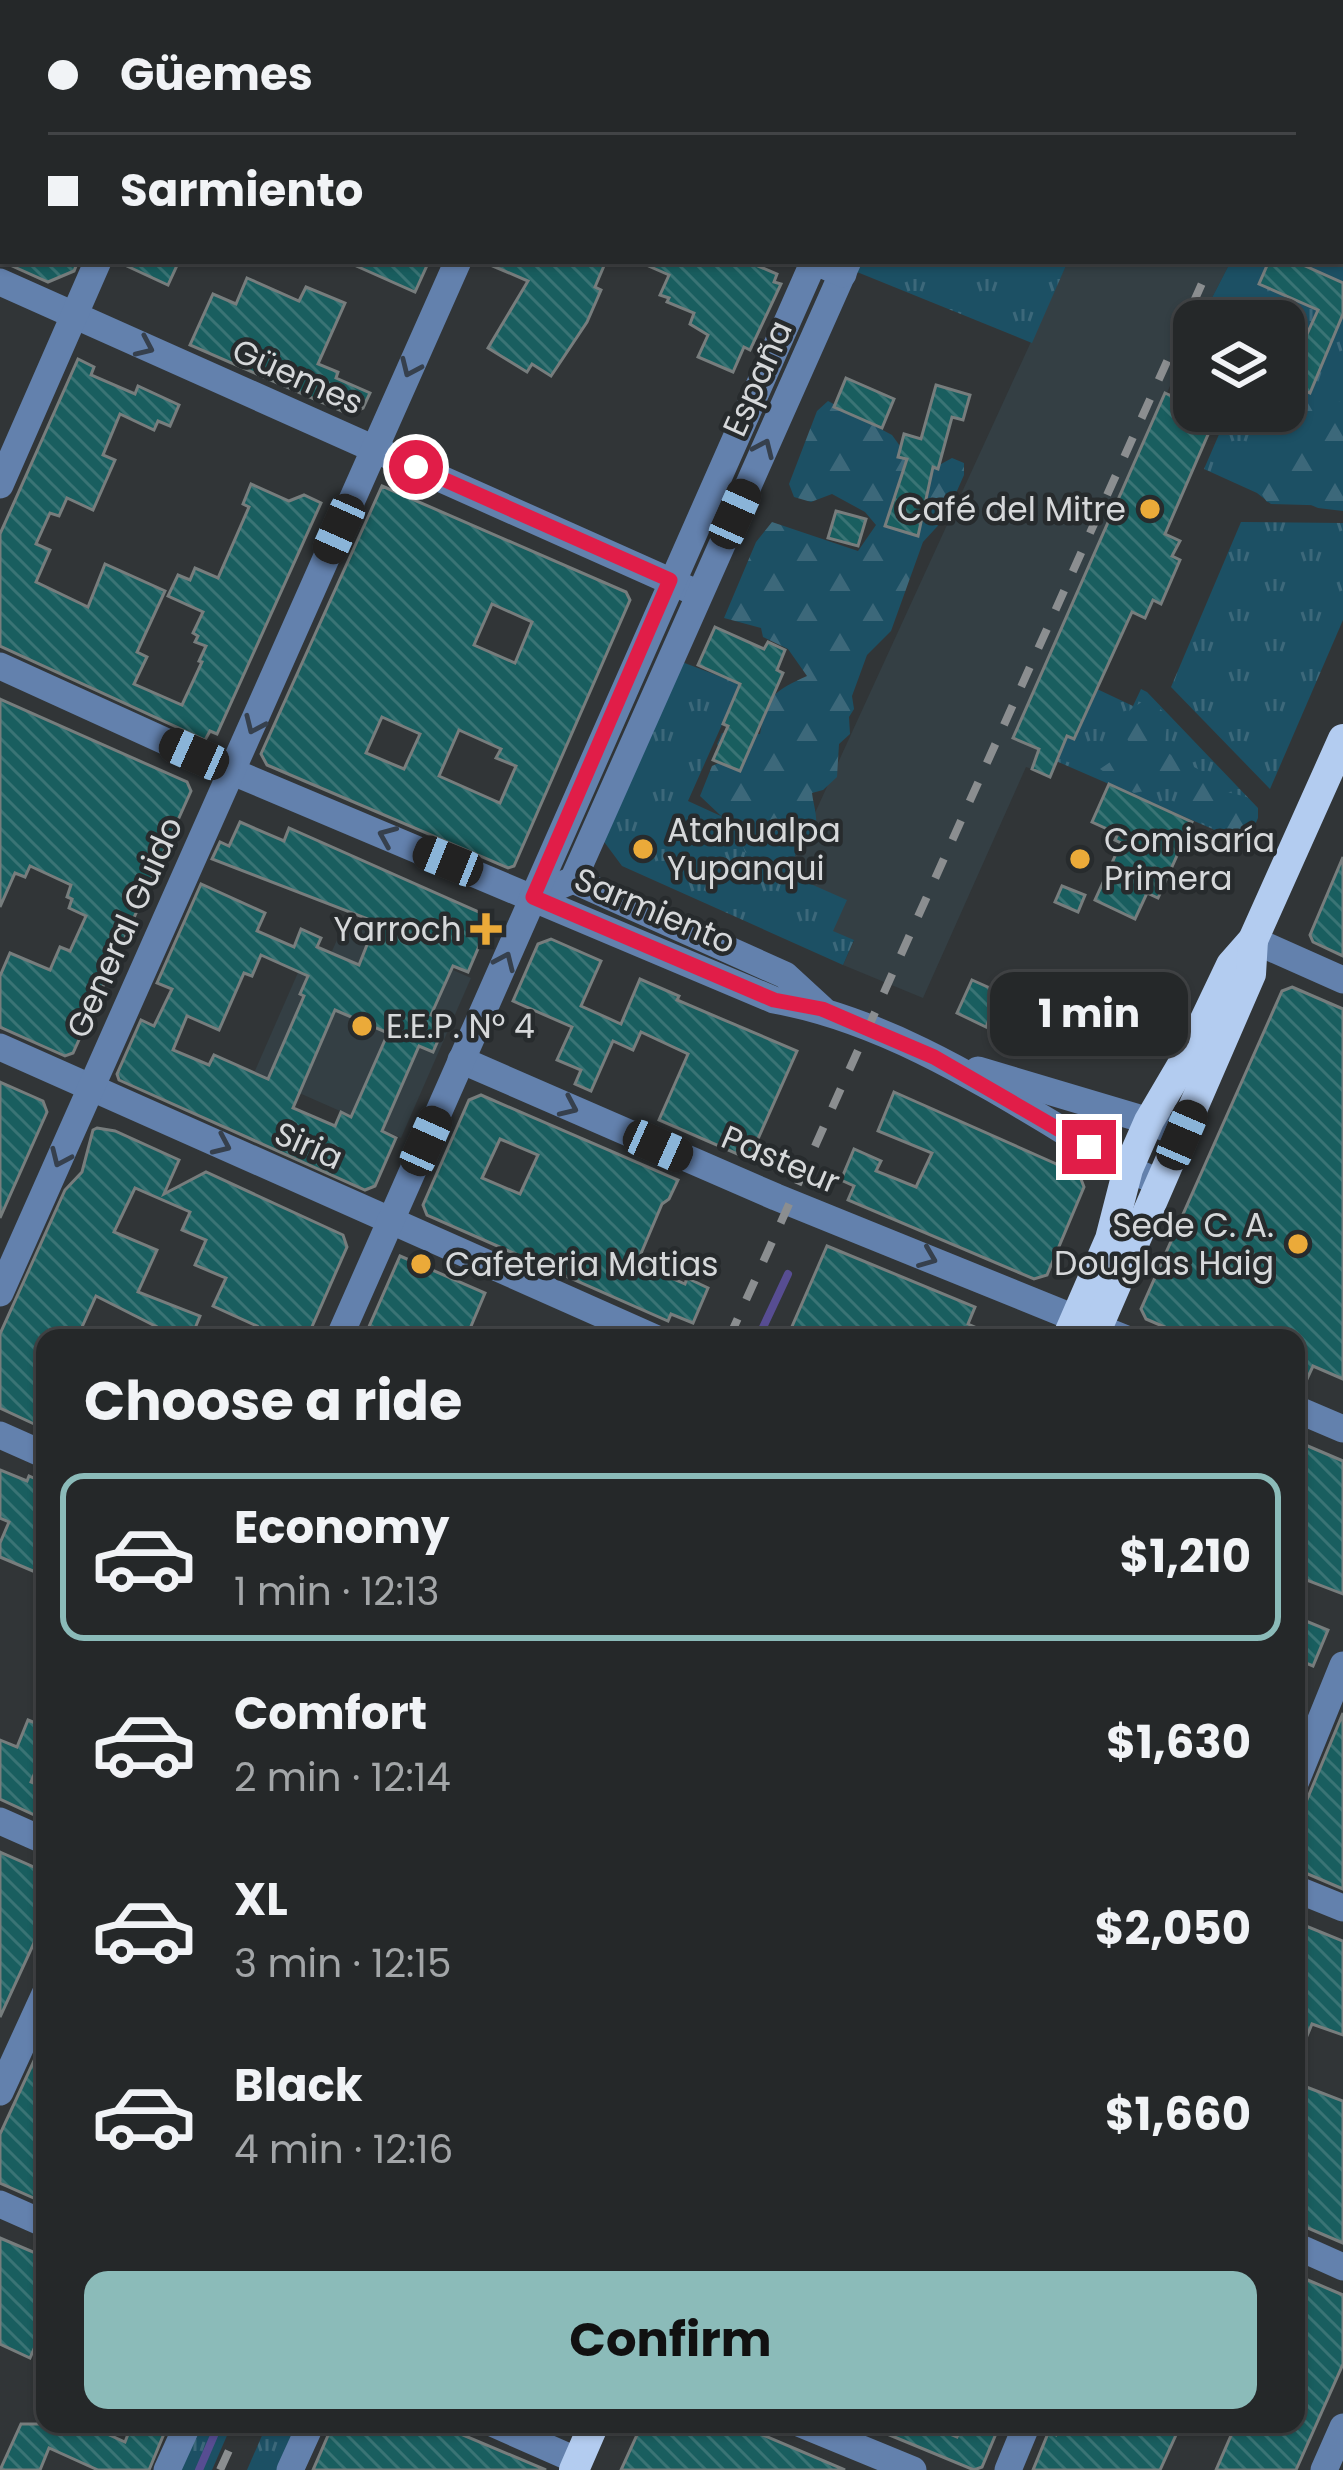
<!DOCTYPE html>
<html lang="en">
<head>
<meta charset="utf-8">
<style>
	body { margin:0; font-family:Poppins,sans-serif; background:#2d3031; color:#f1f3f6; height:100vh; display:flex; flex-direction:column; font-size:45px; white-space:nowrap }
	* { box-sizing:border-box; margin:0 }
	p { font-size:39px; color:#a3a6a8 }
	.icon { flex:none; width:66px; height:66px; fill:none; stroke:currentColor; stroke-width:2; stroke-linecap:round; stroke-linejoin:round }
	.map { position:relative; flex:1; overflow:hidden }
	.sheet { position:absolute; left:36px; top:1329px; width:1269px; height:1104px; display:flex; flex-direction:column; background:#252829; border-radius:24px; box-shadow:0 3px 9px #0004,0 0 0 3px #424446 }
	.sheet>* { flex:none }
	.banner { position:absolute; left:0px; top:0px; width:1344px; height:264px; box-shadow:0 3px 9px #0004,0 0 0 3px #424446; display:grid; align-content:center; height:264px; padding:0 48px; background:#252829 }
	.controls { position:absolute; left:1173px; top:300px; display:grid; gap:24px }
	.controls a { display:grid; place-items:center; width:132px; height:132px; border-radius:24px; background:#252829; box-shadow:0 3px 9px #0004,0 0 0 3px #424446; font-size:60px }
	.end { position:absolute; width:54px; height:54px; margin:-27px; border:15px solid #e11d48; background:#fff; box-shadow:0 0 0 6px #fff }
	.from { border-radius:50% }
	.bubble { position:absolute; height:84px; border-radius:24px; background:#252829; box-shadow:0 3px 9px #0004,0 0 0 3px #424446; font-size:39px; font-weight:700; line-height:84px; text-align:center }
	.car { position:absolute; width:36px; height:72px; margin:-36px -18px; border-radius:15px; box-shadow:0 0 9px 3px #0007; background:linear-gradient(#222 24%,#8ab4d8 0 40%,#222 0 76%,#8ab4d8 0 86%,#222 0) }
	.banner b { display:flex; align-items:center; gap:42px; height:114px; font-size:45px }
	.banner b+b { border-top:3px solid #424446 }
	.banner i { width:30px; height:30px; background:#f1f3f6 }
	ul { padding:0; list-style:none }
	li { display:flex; align-items:center; gap:36px; height:168px; margin:0 24px 18px; padding:0 24px; border:6px solid transparent; border-radius:24px }
	li div { flex:1 }
	li b { display:block; font-size:45px }
	li em { font-style:normal; font-weight:700 }
	li.selected { border-color:#8bbbb9 }
	li>.icon { width:108px; height:108px; stroke-width:1.5 }
	h2 { padding:0 48px; font-size:54px; line-height:144px }
	.cta { display:flex; gap:24px; margin-top:auto; padding:24px 48px }
	.cta a { flex:1; height:138px; border-radius:24px; background:#8bbbb9; color:#111; font-size:48px; font-weight:700; line-height:138px; text-align:center }
	.map>svg:first-child { display:block }
	.built { fill:#343f44 }
	.grass { fill:url(#grass-tufts) }
	.forest { fill:url(#forest-firs) }
	.lines { fill:none; stroke-linecap:round; stroke-linejoin:round }
	.stream { stroke:#574d92; stroke-width:8 }
	.building { fill:url(#building-back-hatch); stroke:#777d7d; stroke-width:3; fill-rule:evenodd }
	.minor { stroke:#6381ad; stroke-width:27 }
	.major { stroke:#b3ccf0; stroke-width:30 }
	.rail { stroke:#8b8e90; stroke-width:8; stroke-dasharray:21 21; stroke-linecap:butt }
	.oneway { stroke:#36404d }
	.route { stroke:#e11d48; stroke-width:15 }
	.poi-dot { fill:#ebaa39; stroke:#272b2d; stroke-width:4.5 }
	.labels { text-anchor:middle; stroke-width:9; stroke-linejoin:round; paint-order:stroke }
	.street-label { font-size:33px; fill:#d6d8da; stroke:#272b2d }
	.poi-label { font-size:33px; fill:#d6d8da; stroke:#272b2d; text-anchor:start }
</style>
</head>
<body>
<div class="map">
<svg width="1343" height="2470" viewBox="0 0 1343 2470">
	<defs>
		<pattern id="grass-tufts" width="24" height="20" patternUnits="userSpaceOnUse" patternTransform="scale(3)"><rect width="24" height="20" fill="#1c5064"/><path d="M3 7l-1-3M5 7V3M7 7l1-3M15 17l-1-3M17 17v-4M19 17l1-3" fill="none" stroke="#3c687a"/></pattern>
		<pattern id="forest-firs" width="22" height="20" patternUnits="userSpaceOnUse" patternTransform="scale(3)"><rect width="22" height="20" fill="#1c5064"/><path d="M5 1l3.5 6h-7zM16 11l3.5 6h-7z" fill="#3c687a"/></pattern>
		<pattern id="building-back-hatch" width="6" height="6" patternUnits="userSpaceOnUse" patternTransform="scale(3)"><rect width="6" height="6" fill="#195e5f"/><path d="M-1 5l2 2M0 0l6 6M5-1l2 2" fill="none" stroke="#3a7475"/></pattern>
	</defs>
	<rect width="100%" height="100%" fill="#313537"/>
	<g class="built">
		<polygon points="1181,0 1343,0 1343,45 1341,49 1341,3 1180,3"/>
		<polygon points="1068,261 1231,261 1200,321 1194,321 1194,332 1014,737 1039,750 1032,769 1026,767 923,998 843,965 854,941 833,932 787,874"/>
		<polygon points="345,922 471,978 401,1138 254,1073 307,952 328,960"/>
	</g>
	<g class="grass">
		<polygon points="978,0 1181,0 976,3"/>
		<polygon points="1343,85 1343,506 1271,504 1257,493 1204,469 1227,416 1261,432 1271,411 1284,411 1284,321 1200,321 1231,261 1341,261"/>
		<polygon points="862,261 1068,261 1032,343 857,272"/>
		<polygon points="1241,522 1343,523 1343,620 1270,789 1171,687"/>
		<polygon points="682,662 740,684 688,801 797,851 788,874 847,900 833,931 854,940 843,965 622,866 602,839"/>
		<polygon points="1097,689 1133,706 1141,689 1147,692 1258,808 1258,818 1247,844 1056,761 1067,736 1075,738"/>
		<polygon points="197,2424 232,2424 212,2470 177,2470"/>
		<polygon points="267,2424 303,2424 283,2470 247,2470"/>
	</g>
	<g class="forest">
		<path d="M 1325,396 L 1343,403 L 1343,511 L 1318,508 L 1297,499 L 1285,504 L 1267,502 C 1255,485 1251,473 1257,453 L 1277,450 L 1292,421 L 1288,399 Z"/>
		<path d="M 828,401 L 892,435 L 921,475 L 952,458 L 964,463 L 964,475 L 945,518 L 923,542 L 891,631 L 867,655 L 852,696 L 854,709 L 849,717 L 850,734 L 839,744 L 837,777 L 823,790 L 812,793 C 813,802 817,814 816,823 C 812,858 770,862 745,852 L 738,832 L 700,796 L 712,766 L 725,760 L 717,744 L 722,733 L 760,734 C 767,696 772,692 807,676 L 788,649 L 763,637 L 761,628 L 724,618 L 756,542 L 772,522 L 858,551 L 876,525 L 865,512 L 832,494 L 811,502 L 794,497 L 789,484 L 817,411 Z"/>
		<polygon points="1148,698 1168,716 1164,751 1207,774 1219,790 1247,797 1256,808 1244,841 1189,817 1187,794 1176,785 1134,793 1100,769 1125,752 1129,742 1119,726 1131,709"/>
	</g>
	<g class="lines">
		<g class="stream">
			<polyline points="758,1338 788,1274"/>
			<polyline points="199,2470 219,2424"/>
		</g>
	</g>
	<g class="building">
		<polygon points="1,261 78,261 74,271 48,282"/>
		<polygon points="116,261 179,261 168,285"/>
		<polygon points="345,261 429,261 415,292"/>
		<polygon points="481,261 606,261 595,287 601,290 587,322 551,376 532,364 527,372 488,348 528,281"/>
		<polygon points="637,261 761,261 758,266 777,274 774,282 781,284 750,350 744,347 733,372 698,357 708,335 690,324 694,313 667,302 669,298 660,295 669,275"/>
		<polygon points="1269,261 1294,261 1343,283 1343,314 1310,393 1285,382 1318,310 1259,284"/>
		<polygon points="247,278 299,301 306,287 345,303 318,364 338,372 336,378 370,393 363,408 349,414 190,345 213,294 236,304"/>
		<polygon points="78,359 94,367 91,375 135,394 138,386 179,405 170,426 158,421 154,430 120,414 103,455 115,460 93,510 67,498 59,516 50,513 36,544 50,550 36,582 88,607 105,564 165,591 137,652 147,657 134,684 182,705 202,662 199,661 206,646 195,642 198,636 193,633 203,612 168,596 178,575 190,580 195,568 218,578 249,507 243,504 251,484 289,501 304,495 321,503 217,734 210,731 205,740 0,646 0,534"/>
		<polygon points="846,378 894,399 882,428 834,407"/>
		<polygon points="936,385 970,395 963,420 952,417 938,469 933,467 918,536 885,526 907,459 898,457 904,434 921,439"/>
		<polygon points="1165,393 1194,406 1194,411 1216,416 1165,534 1180,541 1172,556 1180,560 1161,604 1153,600 1145,618 1132,612 1074,739 1067,736 1050,777 1032,769 1039,749 1013,738"/>
		<path d="M 382,486 L 626,592 L 630,600 L 514,866 L 508,868 L 267,765 L 261,754 ZM 492,604 L 532,622 L 515,663 L 474,645 ZM 382,717 L 420,734 L 404,769 L 366,753 ZM 459,730 L 501,749 L 496,758 L 516,766 L 500,803 L 439,776 Z"/>
		<polygon points="836,511 866,519 858,546 828,538"/>
		<polygon points="715,627 764,649 768,642 785,650 777,670 783,673 740,771 713,760 728,726 723,724 740,684 698,665"/>
		<polygon points="0,699 187,782 191,791 73,1053 65,1056 0,1027 0,976 10,953 50,970 60,947 70,951 86,916 69,908 72,899 67,897 71,885 30,866 25,877 15,873 0,907"/>
		<polygon points="1109,784 1192,822 1158,898 1147,893 1135,919 1095,900 1121,843 1115,840 1118,834 1092,822"/>
		<path d="M 240,822 L 284,841 L 289,828 L 483,914 L 488,925 L 468,972 L 453,966 L 431,1015 L 446,1022 L 433,1052 L 419,1046 L 382,1131 L 396,1138 L 375,1186 L 365,1190 L 119,1080 L 117,1074 L 141,1020 L 154,1026 L 172,989 L 157,983 L 201,884 L 265,913 L 257,931 L 294,947 L 301,929 L 321,938 L 317,947 L 359,965 L 376,922 L 212,859 L 220,842 L 229,846 ZM 261,955 L 308,976 L 300,994 L 304,996 L 268,1079 L 214,1055 L 209,1065 L 173,1050 L 187,1016 L 219,1030 L 244,973 L 252,976 ZM 335,1010 L 388,1033 L 351,1117 L 341,1112 L 335,1126 L 293,1108 Z"/>
		<polygon points="1343,857 1343,956 1313,942 1310,935"/>
		<polygon points="1062,886 1085,895 1078,912 1055,902"/>
		<polygon points="551,939 601,961 581,1006 621,1024 640,979 679,996 677,1000 797,1051 749,1159 659,1120 688,1054 641,1032 633,1050 613,1041 591,1091 575,1084 581,1070 557,1060 572,1027 513,1001 538,944"/>
		<polygon points="972,980 1001,993 986,1027 957,1013"/>
		<polygon points="1077,987 1130,1010 1111,1051 1059,1028"/>
		<polygon points="1292,987 1343,1009 1343,1379 1313,1366 1301,1392 1296,1391 1296,1338 1190,1338 1146,1319 1141,1309 1282,991"/>
		<polygon points="0,1082 43,1101 47,1112 0,1218"/>
		<polygon points="894,1092 1079,1174 1084,1187 1047,1275 1034,1279 848,1200 854,1186 841,1180 854,1149 881,1161 876,1171 916,1187 932,1153 878,1131"/>
		<path d="M 481,1095 L 678,1180 L 669,1199 L 662,1204 L 637,1263 L 685,1284 L 687,1278 L 708,1288 L 693,1323 L 671,1314 L 668,1321 L 427,1215 L 423,1205 L 469,1100 ZM 500,1139 L 538,1155 L 520,1194 L 482,1178 Z"/>
		<polygon points="97,1128 115,1131 179,1160 164,1194 206,1172 343,1235 347,1247 307,1338 251,1338 257,1326 213,1306 226,1278 195,1265 206,1240 182,1230 190,1212 135,1188 114,1232 157,1250 138,1292 200,1316 191,1338 158,1338 161,1329 96,1296 77,1338 45,1338 45,1429 0,1408 0,1334 65,1190 82,1172 93,1130"/>
		<polygon points="827,1246 975,1307 968,1324 1000,1338 787,1338"/>
		<polygon points="400,1256 485,1293 466,1338 364,1338"/>
		<polygon points="1296,1441 1343,1461 1343,1594 1296,1576"/>
		<polygon points="0,1470 27,1481 29,1476 45,1483 45,1563 40,1574 0,1557 0,1543 9,1522 0,1518"/>
		<polygon points="1296,1617 1328,1630 1313,1666 1296,1659"/>
		<polygon points="1343,1713 1343,1889 1296,1869 1296,1826"/>
		<polygon points="28,1720 45,1727 45,1748 31,1782 45,1788 45,1820 0,1799 0,1740 17,1747"/>
		<polygon points="0,1852 45,1872 45,1919 0,2017"/>
		<polygon points="1296,1922 1343,1941 1343,2035 1312,2024 1296,2062"/>
		<polygon points="45,2037 45,2203 0,2183 0,2134"/>
		<polygon points="1296,2083 1343,2101 1343,2243 1296,2223"/>
		<polygon points="0,2238 45,2257 45,2338 40,2335 30,2358 0,2344"/>
		<polygon points="1296,2275 1343,2295 1343,2364 1296,2470 1216,2470 1236,2424 1296,2424"/>
		<polygon points="21,2424 85,2424 125,2442 132,2424 168,2424 149,2470 98,2470 49,2448 40,2470 0,2470"/>
		<polygon points="333,2424 437,2424 546,2470 313,2470"/>
		<polygon points="642,2424 737,2424 845,2470 621,2470"/>
		<polygon points="863,2424 927,2424 957,2437 963,2424 1000,2424 982,2467 974,2470"/>
		<polygon points="1061,2424 1181,2424 1160,2470 1033,2470 1049,2431 1056,2435"/>
	</g>
	<g class="lines">
		<g class="minor">
			<polyline points="249,0 256,3"/>
			<polyline points="210,3 211,0"/>
			<polyline points="572,3 574,0"/>
			<polyline points="930,3 931,0"/>
			<polyline points="964,3 965,0"/>
			<polyline points="0,282 699,594"/>
			<polyline points="0,485 98,261"/>
			<path d="M 0,666 L 233,772 L 774,1000 C 903,1023 1016,1105 1128,1169 L 1161,1183"/>
			<polyline points="573,880 785,975 822,1009"/>
			<polyline points="533,897 573,880 848,261"/>
			<polyline points="1253,940 1343,980"/>
			<polyline points="0,1047 655,1338"/>
			<polyline points="461,1060 776,1197 1124,1338"/>
			<polyline points="978,1070 1149,1121 1182,1135"/>
			<polyline points="0,1293 458,261"/>
			<polyline points="339,1338 814,261 843,274"/>
			<polyline points="1296,1409 1343,1429"/>
			<polyline points="0,1435 45,1455"/>
			<polyline points="1296,1781 1343,1665"/>
			<polyline points="0,1821 45,1841"/>
			<polyline points="1296,1889 1343,1908"/>
			<polyline points="0,2092 45,1994"/>
			<polyline points="0,2204 45,2224"/>
			<polyline points="1296,2246 1343,2267"/>
			<polyline points="494,2424 578,2461"/>
			<polyline points="801,2424 913,2470"/>
			<polyline points="167,2470 188,2424"/>
			<polyline points="290,2470 311,2424"/>
			<polyline points="1008,2470 1027,2424"/>
			<polyline points="1324,2470 1343,2427"/>
		</g>
		<g class="major">
			<polyline points="1067,1338 1110,1239 1128,1169 1149,1121 1189,1053 1231,965 1253,940 1343,739"/>
			<polyline points="1093,1338 1251,974 1253,940"/>
			<polyline points="574,2470 594,2424"/>
		</g>
		<g class="rail">
			<polyline points="1328,3 1330,0"/>
			<polyline points="729,1338 1212,261"/>
			<polyline points="220,2470 241,2424"/>
		</g>
	</g>
	<defs><path id="oneway-chevron" d="M-2-3.5L2.5 0L-2 3.5" fill="none" stroke-width="1.6" stroke-linecap="round" stroke-linejoin="round" transform="scale(3)"/></defs>
	<g class="oneway">
		<use href="#oneway-chevron" transform="translate(145 347) rotate(24)"/>
		<use href="#oneway-chevron" transform="translate(410 368) rotate(114)"/>
		<use href="#oneway-chevron" transform="translate(764 448) rotate(-66)"/>
		<use href="#oneway-chevron" transform="translate(254 725) rotate(114)"/>
		<use href="#oneway-chevron" transform="translate(387 836) rotate(-157)"/>
		<use href="#oneway-chevron" transform="translate(505 961) rotate(-66)"/>
		<use href="#oneway-chevron" transform="translate(569 1107) rotate(24)"/>
		<use href="#oneway-chevron" transform="translate(222 1145) rotate(24)"/>
		<use href="#oneway-chevron" transform="translate(60 1158) rotate(114)"/>
		<use href="#oneway-chevron" transform="translate(928 1258) rotate(22)"/>
	</g>
	<g class="lines">
		<polyline class="route" points="416,467 670,580 533,897 774,1000 822,1009 934,1057 1089,1147"/>
	</g>
	<g class="poi-dot">
		<circle cx="1150" cy="509" r="12"/>
		<circle cx="643" cy="849" r="12"/>
		<circle cx="1080" cy="859" r="12"/>
		<path d="M480 911h12v12h12v12h-12v12h-12v-12h-12v-12h12z"/>
		<circle cx="362" cy="1026" r="12"/>
		<circle cx="1298" cy="1244" r="12"/>
		<circle cx="421" cy="1264" r="12"/>
	</g>
	<g class="labels">
		<g class="street-label">
			<text transform="translate(298 376) rotate(24)" y="12">Güemes</text>
			<text transform="translate(757 378) rotate(-66)" y="12">España</text>
			<text transform="translate(655 910) rotate(23)" y="12">Sarmiento</text>
			<text transform="translate(124 927) rotate(-66)" y="12">General Guido</text>
			<text transform="translate(309 1145) rotate(24)" y="12">Siria</text>
			<text transform="translate(781 1159) rotate(23)" y="12">Pasteur</text>
		</g>
		<g class="poi-label">
			<text x="1126" y="521" text-anchor="end">Café del Mitre</text>
			<text x="667" y="842">Atahualpa<tspan x="667" dy="38">Yupanqui</tspan></text>
			<text x="1104" y="852">Comisaría<tspan x="1104" dy="38">Primera</tspan></text>
			<text x="462" y="941" text-anchor="end">Yarroch</text>
			<text x="386" y="1038">E.E.P. N° 4</text>
			<text x="1274" y="1237" text-anchor="end">Sede C. A.<tspan x="1274" dy="38">Douglas Haig</tspan></text>
			<text x="445" y="1276">Cafeteria Matias</text>
		</g>
	</g>
</svg>
<div class="controls">
<a><svg class="icon" aria-label="layers" viewBox="0 0 24 24"><path d="M12 4l9 5-9 5-9-5zM3 14l9 5 9-5"/></svg></a>
</div>
<i class="end from" style="left:416px;top:467px"></i>
<i class="end" style="left:1089px;top:1147px"></i>
<div class="bubble" style="left:990px;top:972px;width:198px">1 min</div>
<i class="car" style="left:735px;top:514px;rotate:24deg"></i>
<i class="car" style="left:339px;top:529px;rotate:204deg"></i>
<i class="car" style="left:194px;top:754px;rotate:294deg"></i>
<i class="car" style="left:448px;top:861px;rotate:292deg"></i>
<i class="car" style="left:1182px;top:1135px;rotate:23deg"></i>
<i class="car" style="left:426px;top:1141px;rotate:24deg"></i>
<i class="car" style="left:658px;top:1146px;rotate:114deg"></i>
<div class="banner">
<b><i class="from"></i>Güemes</b>
<b><i></i>Sarmiento</b>
</div>
<section class="sheet">
<h2>Choose a ride</h2>
<ul>
<li class="selected"><svg class="icon" aria-label="car" viewBox="0 0 24 24"><path d="M5 17H2v-5l4-1 3-4h7l3 4 3 1v5h-3M9 17h6M6 11h13"/><circle cx="7" cy="17" r="2"/><circle cx="17" cy="17" r="2"/></svg><div><b>Economy</b><p>1 min · 12:13</p></div><em>$1,210</em></li>
<li><svg class="icon" aria-label="car" viewBox="0 0 24 24"><path d="M5 17H2v-5l4-1 3-4h7l3 4 3 1v5h-3M9 17h6M6 11h13"/><circle cx="7" cy="17" r="2"/><circle cx="17" cy="17" r="2"/></svg><div><b>Comfort</b><p>2 min · 12:14</p></div><em>$1,630</em></li>
<li><svg class="icon" aria-label="car" viewBox="0 0 24 24"><path d="M5 17H2v-5l4-1 3-4h7l3 4 3 1v5h-3M9 17h6M6 11h13"/><circle cx="7" cy="17" r="2"/><circle cx="17" cy="17" r="2"/></svg><div><b>XL</b><p>3 min · 12:15</p></div><em>$2,050</em></li>
<li><svg class="icon" aria-label="car" viewBox="0 0 24 24"><path d="M5 17H2v-5l4-1 3-4h7l3 4 3 1v5h-3M9 17h6M6 11h13"/><circle cx="7" cy="17" r="2"/><circle cx="17" cy="17" r="2"/></svg><div><b>Black</b><p>4 min · 12:16</p></div><em>$1,660</em></li>
</ul>
<div class="cta"><a>Confirm</a></div>
</section>
</div>
</body>
</html>
